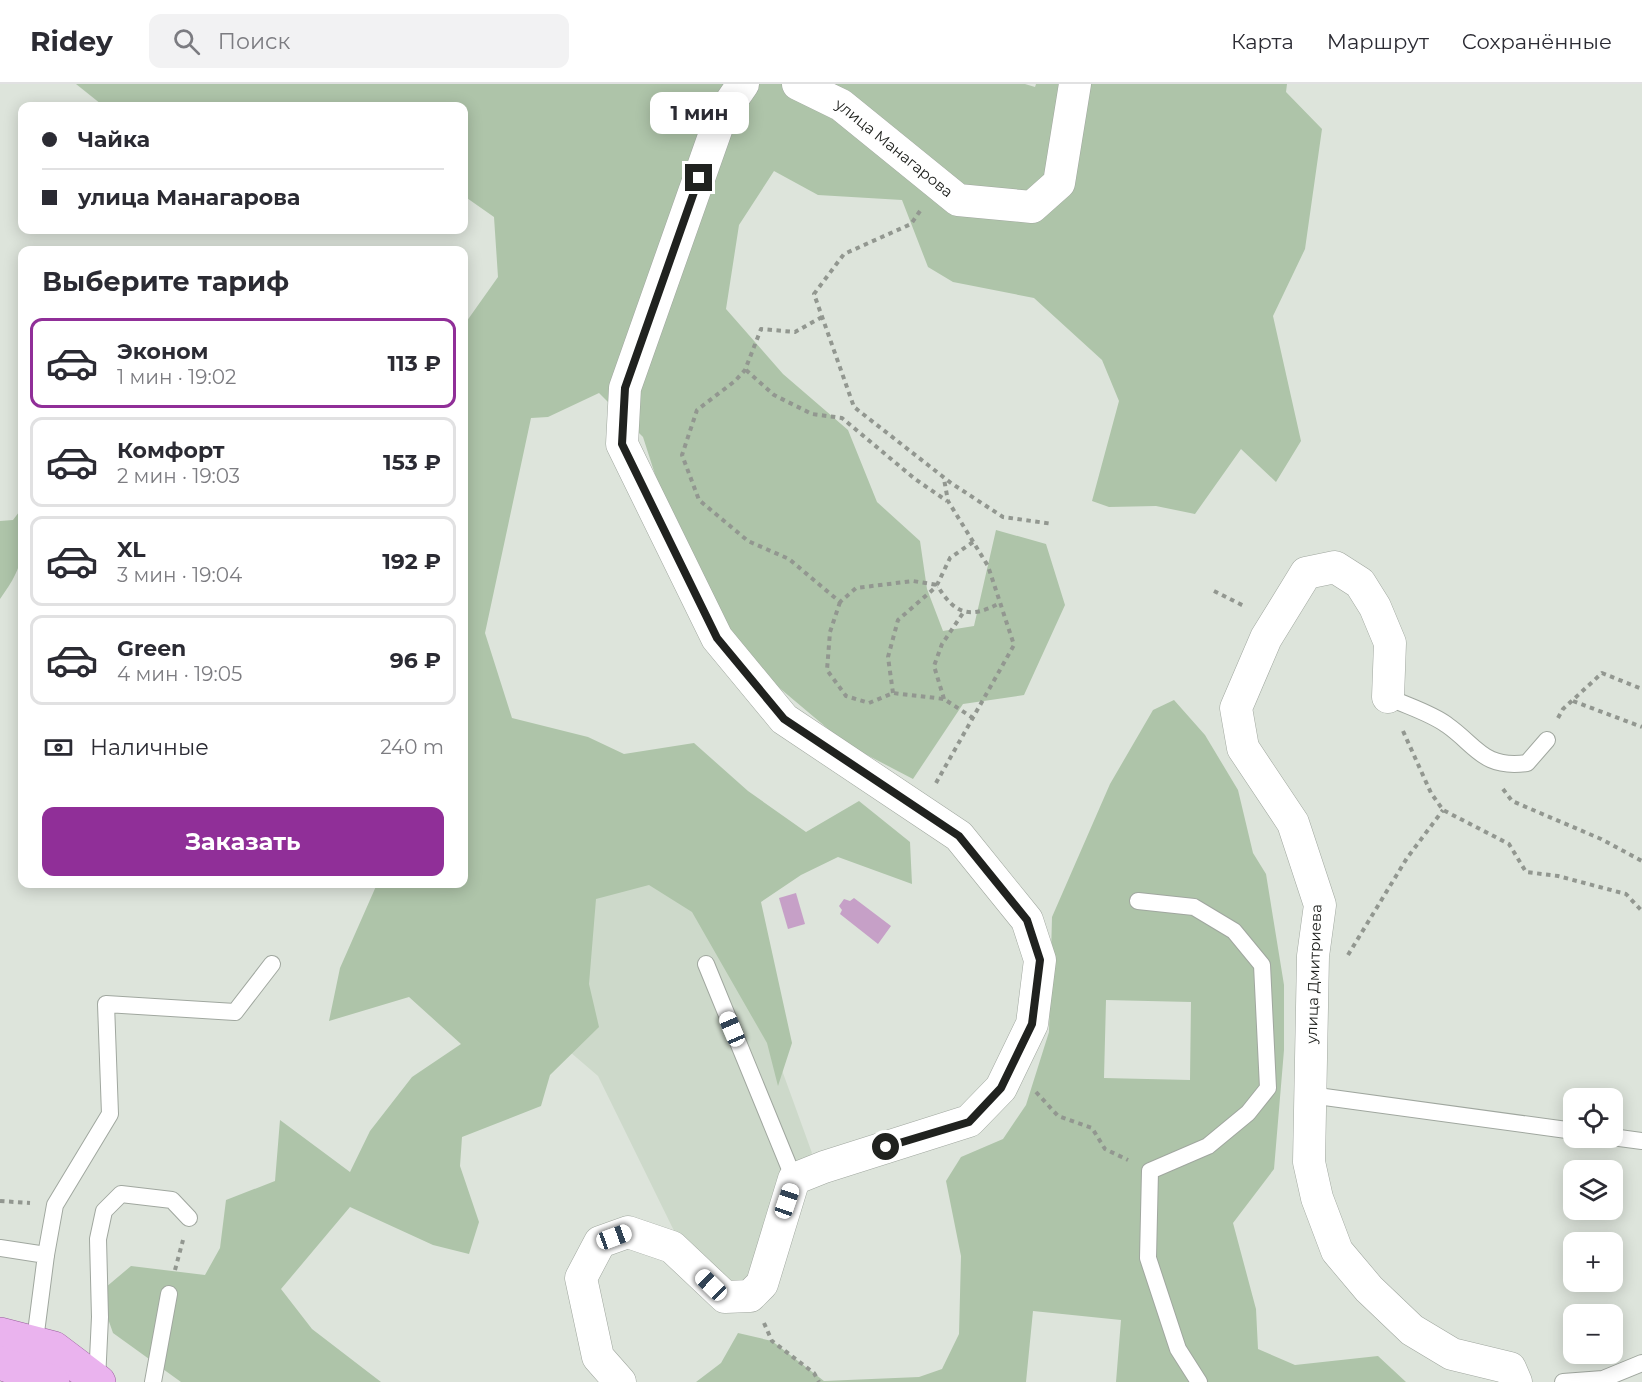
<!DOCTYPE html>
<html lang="ru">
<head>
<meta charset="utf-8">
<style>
	body { margin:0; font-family:Montserrat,sans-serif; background:#f2f2f3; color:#2b2b33; height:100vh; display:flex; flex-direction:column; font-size:22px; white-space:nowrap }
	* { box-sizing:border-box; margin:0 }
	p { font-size:20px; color:#7c7c81 }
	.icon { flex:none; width:33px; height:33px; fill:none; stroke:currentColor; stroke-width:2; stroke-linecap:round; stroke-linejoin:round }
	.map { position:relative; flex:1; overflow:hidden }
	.details { position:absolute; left:18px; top:162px; width:450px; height:642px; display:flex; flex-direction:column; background:#fff; border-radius:12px; box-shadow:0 3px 15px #0003 }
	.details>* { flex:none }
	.top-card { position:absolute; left:18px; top:18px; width:450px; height:132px; border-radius:12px; box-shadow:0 3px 15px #0003; display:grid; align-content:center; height:132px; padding:0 24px; background:#fff }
	.buttons { position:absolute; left:1563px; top:1004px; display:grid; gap:12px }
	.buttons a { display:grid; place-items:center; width:60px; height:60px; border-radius:12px; background:#fff; box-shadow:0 3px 15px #0003; font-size:30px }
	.end { position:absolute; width:27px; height:27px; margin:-14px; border:8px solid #20221f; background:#fff; box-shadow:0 0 0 3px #fff }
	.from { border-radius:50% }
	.bubble { position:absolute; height:42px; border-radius:12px; background:#fff; box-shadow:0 3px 15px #0003; font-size:20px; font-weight:700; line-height:42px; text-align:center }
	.car { position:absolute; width:18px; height:36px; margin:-18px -9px; border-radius:8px; box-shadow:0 0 4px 2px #0007; background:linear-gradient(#fff 24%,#345 0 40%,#fff 0 76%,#345 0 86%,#fff 0) }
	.top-card b { display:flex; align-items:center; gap:21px; height:57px; font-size:22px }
	.top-card b+b { border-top:2px solid #e1e1e2 }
	.top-card i { width:15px; height:15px; background:#2b2b33 }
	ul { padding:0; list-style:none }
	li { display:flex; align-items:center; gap:18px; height:90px; margin:0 12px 9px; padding:0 12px; border:3px solid #e1e1e2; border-radius:12px }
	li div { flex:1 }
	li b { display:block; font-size:22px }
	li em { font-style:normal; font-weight:700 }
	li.active { border-color:#902f98 }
	li>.icon { width:54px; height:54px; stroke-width:1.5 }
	h2 { padding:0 24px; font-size:27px; line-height:72px }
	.pay { display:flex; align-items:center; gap:15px; height:66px; padding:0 24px; font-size:22px }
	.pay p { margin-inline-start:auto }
	.action { display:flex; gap:12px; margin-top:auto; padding:12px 24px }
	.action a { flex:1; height:69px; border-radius:12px; background:#902f98; color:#fff; font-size:24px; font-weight:700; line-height:69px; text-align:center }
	header { display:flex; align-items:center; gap:36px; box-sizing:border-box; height:84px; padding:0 30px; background:#fff; border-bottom:2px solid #e1e1e2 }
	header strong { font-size:28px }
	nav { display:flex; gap:33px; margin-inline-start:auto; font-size:21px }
	.search { width:420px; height:54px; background:#f2f2f3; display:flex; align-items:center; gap:15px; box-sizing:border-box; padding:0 21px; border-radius:12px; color:#7c7c81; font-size:22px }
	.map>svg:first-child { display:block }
	.built { fill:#cdd9ca }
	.green { fill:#aec4a9; fill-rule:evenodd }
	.water { fill:#c6a0c7 }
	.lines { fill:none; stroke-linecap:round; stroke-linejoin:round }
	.service-casing { stroke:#a0a79f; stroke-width:18 }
	.minor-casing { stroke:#a0a79f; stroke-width:33 }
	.primary-casing { stroke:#9a5f9e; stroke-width:34 }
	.path { stroke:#929790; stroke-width:4; stroke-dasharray:4.5 4.5; stroke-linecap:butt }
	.service { stroke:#fff; stroke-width:16 }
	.minor { stroke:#fff; stroke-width:32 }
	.primary { stroke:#eab3ee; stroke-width:33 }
	.route { stroke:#20221f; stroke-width:8 }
	.labels { text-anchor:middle; stroke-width:4.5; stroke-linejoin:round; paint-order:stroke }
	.street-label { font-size:15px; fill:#20221f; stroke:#fff }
</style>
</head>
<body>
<header>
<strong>Ridey</strong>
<div class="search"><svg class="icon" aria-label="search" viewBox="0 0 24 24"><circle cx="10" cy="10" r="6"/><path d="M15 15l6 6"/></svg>Поиск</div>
<nav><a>Карта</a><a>Маршрут</a><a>Сохранённые</a></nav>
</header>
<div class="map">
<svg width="1642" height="1298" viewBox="0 0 1642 1298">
	<rect width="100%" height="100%" fill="#dde4db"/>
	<polygon class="built" points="656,742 750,898 812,1069 781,1104 754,1191 736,1204 680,1159 598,992 506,913 464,800"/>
	<g class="green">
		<polygon points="76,0 1025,0 1035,3 1036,0 1287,0 1286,8 1322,45 1305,165 1273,232 1301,357 1276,398 1241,365 1195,430 1156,422 1109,423 1092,417 1119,317 1102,276 1034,214 953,198 928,183 902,116 818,111 774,87 739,141 726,225 783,290 848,346 877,418 920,457 927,505 943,547 974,542 996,446 1046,460 1065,521 1024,611 963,620 913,695 846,660 750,579 693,494 660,406 643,353 599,309 548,333 531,334 485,549 512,634 588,653 624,670 694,659 748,707 806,748 859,717 910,758 912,800 838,773 801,791 761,818 792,959 778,1002 767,959 692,828 649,801 596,815 589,900 599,943 550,991 541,1022 462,1053 460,1082 479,1138 469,1170 433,1161 350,1123 281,1205 312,1245 381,1298 181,1298 113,1249 99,1209 131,1182 205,1191 220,1164 226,1116 275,1097 280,1036 350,1088 370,1047 412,993 461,960 409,913 329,937 340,884 377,800 464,800 464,241 498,193 494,133 464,112 464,22 116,22 101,20"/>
		<path d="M 22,424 C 23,468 27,478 0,515 L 0,437 L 13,436 Z"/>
		<path d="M 1174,616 L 1205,651 L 1238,706 L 1253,769 L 1266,790 L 1284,901 L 1284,966 L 1274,1085 L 1233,1139 L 1256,1225 L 1258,1265 L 1295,1281 L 1378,1272 L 1406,1298 L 1116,1298 L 1121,1236 L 1033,1227 L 1026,1298 L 696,1298 L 721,1279 L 738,1249 L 772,1257 L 824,1297 L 919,1293 L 942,1285 L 959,1250 L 961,1172 L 946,1097 L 961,1073 L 1003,1055 L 1026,1021 L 1049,948 L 1052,833 L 1110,700 L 1153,626 ZM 1106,916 L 1191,918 L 1190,996 L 1104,994 Z"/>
	</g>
	<g class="water">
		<polygon points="796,809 805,840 788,845 779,814"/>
		<polygon points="854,814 891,842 878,860 840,830 842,826 839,822 844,815 850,817"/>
	</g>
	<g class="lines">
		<g class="service-casing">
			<g id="service">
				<path d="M 1388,613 C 1407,622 1431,629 1447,641 C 1477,662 1483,685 1527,679 L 1547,656"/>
				<polyline points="1138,817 1194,823 1234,847 1262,881 1268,1004 1248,1029 1208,1062 1150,1087 1148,1174 1178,1265 1199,1298"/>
				<polyline points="706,880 794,1095"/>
				<polyline points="1310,1011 1574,1047"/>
				<polyline points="1612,1053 1642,1057"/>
				<polyline points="0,1164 46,1171 34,1264"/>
				<polyline points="46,1171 55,1121 110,1030 106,920 235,928 272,880"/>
				<polyline points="97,1296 100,1233 98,1155 104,1127 121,1110 172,1116 189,1134"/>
				<polyline points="153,1298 169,1210"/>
				<polyline points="1563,1298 1603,1295 1642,1279"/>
			</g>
		</g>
		<g class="minor-casing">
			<g id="minor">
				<path id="s1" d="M 798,0 L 841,21 L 958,116 L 1032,123 L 1059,99 L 1075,0"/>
				<polyline points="1388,613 1390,559 1375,523 1360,499 1335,483 1306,489 1266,554 1236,624 1243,664 1293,739 1320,821 1313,872 1309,1078 1317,1114 1337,1167 1369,1205 1412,1246 1452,1270 1510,1284 1516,1298"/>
				<polyline points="620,1298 598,1273 581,1194 600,1158 628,1148 672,1163 725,1213 750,1212 762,1200 794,1095 824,1083 969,1037 1001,1004 1032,940 1040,876 1027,836 959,752 784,635 717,554 622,360 625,304 721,32 743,0"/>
			</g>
		</g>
		<g class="primary-casing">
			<g id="primary">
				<polyline points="0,1250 54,1264 99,1298"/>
				<polyline points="0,1279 53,1298"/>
			</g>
		</g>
		<g class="path">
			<polyline points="920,127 911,140 844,170 814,210 854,323 951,399 1003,433 1053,440"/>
			<polyline points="822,233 795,248 761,245 745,286 735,297 697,326 682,371 699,416 748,457 789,475 840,518 856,504 913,497 937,501"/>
			<polyline points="746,286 774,311 812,330 842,334 915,395 947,417"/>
			<path d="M 973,458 L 950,474 L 937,501 C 955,531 970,535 1000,519"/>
			<polyline points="1214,507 1246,523"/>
			<polyline points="840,518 830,548 827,586 846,612 869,619 893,609 944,615 973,634"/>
			<polyline points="893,609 888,573 898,536 937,502"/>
			<polyline points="944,615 934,582 942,560 963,529"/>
			<polyline points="1573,617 1642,643"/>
			<polyline points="1558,634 1563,625 1602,589 1642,605"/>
			<polyline points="1403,647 1431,709 1443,726 1509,760 1526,788 1558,792 1626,810 1642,827"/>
			<polyline points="936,699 1014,561 988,482 948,417 944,395"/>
			<polyline points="1503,705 1512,717 1601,755 1642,777"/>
			<polyline points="1348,871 1407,774 1443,726"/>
			<polyline points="1036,1008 1058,1032 1092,1044 1105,1065 1128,1076"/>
			<polyline points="0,1117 30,1119"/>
			<polyline points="175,1186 183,1156"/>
			<polyline points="764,1239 772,1257 814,1289 819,1298"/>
		</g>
		<use href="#service" class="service"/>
		<use href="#minor" class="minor"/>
		<use href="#primary" class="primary"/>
	</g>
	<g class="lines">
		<polyline class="route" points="699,94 625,304 622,360 717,554 784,635 959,752 1027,836 1040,876 1032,940 1001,1004 969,1038 886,1063"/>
	</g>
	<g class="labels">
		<g class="street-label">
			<text dy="5" stroke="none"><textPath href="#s1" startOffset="116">улица Манагарова</textPath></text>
			<text transform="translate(1314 890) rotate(-88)" y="5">улица Дмитриева</text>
		</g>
	</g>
</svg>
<div class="buttons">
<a><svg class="icon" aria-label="locate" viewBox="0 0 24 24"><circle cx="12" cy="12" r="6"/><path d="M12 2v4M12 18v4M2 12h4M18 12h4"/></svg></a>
<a><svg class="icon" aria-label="layers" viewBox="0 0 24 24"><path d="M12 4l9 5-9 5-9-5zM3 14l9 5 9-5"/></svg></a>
<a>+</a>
<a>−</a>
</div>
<i class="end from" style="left:886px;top:1063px"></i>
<i class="end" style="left:699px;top:94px"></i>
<div class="bubble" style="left:650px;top:8px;width:99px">1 мин</div>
<i class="car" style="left:732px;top:945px;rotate:337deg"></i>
<i class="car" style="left:787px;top:1117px;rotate:19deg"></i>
<i class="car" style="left:614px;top:1153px;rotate:70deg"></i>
<i class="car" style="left:711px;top:1201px;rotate:314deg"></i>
<div class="top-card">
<b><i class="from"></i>Чайка</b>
<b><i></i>улица Манагарова</b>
</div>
<section class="details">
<h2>Выберите тариф</h2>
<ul>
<li class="active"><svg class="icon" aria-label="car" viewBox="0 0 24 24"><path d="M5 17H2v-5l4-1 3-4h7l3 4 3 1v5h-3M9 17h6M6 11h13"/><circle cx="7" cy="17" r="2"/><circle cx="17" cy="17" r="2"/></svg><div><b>Эконом</b><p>1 мин · 19:02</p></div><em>113 ₽</em></li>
<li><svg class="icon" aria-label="car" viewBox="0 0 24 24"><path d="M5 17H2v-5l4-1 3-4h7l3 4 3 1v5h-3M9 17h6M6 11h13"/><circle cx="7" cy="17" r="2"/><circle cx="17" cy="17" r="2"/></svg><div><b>Комфорт</b><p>2 мин · 19:03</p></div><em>153 ₽</em></li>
<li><svg class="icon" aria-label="car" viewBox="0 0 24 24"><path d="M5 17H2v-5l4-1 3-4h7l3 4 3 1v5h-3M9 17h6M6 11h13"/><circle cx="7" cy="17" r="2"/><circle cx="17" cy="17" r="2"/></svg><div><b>XL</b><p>3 мин · 19:04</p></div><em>192 ₽</em></li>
<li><svg class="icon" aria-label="car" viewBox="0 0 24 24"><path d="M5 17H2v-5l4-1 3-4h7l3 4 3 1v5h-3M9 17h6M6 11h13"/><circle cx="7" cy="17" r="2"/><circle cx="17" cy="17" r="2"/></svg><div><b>Green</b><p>4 мин · 19:05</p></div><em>96 ₽</em></li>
</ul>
<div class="pay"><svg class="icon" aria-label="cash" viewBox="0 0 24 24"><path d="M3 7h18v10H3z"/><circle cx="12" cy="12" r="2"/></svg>Наличные<p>240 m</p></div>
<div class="action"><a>Заказать</a></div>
</section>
</div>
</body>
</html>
